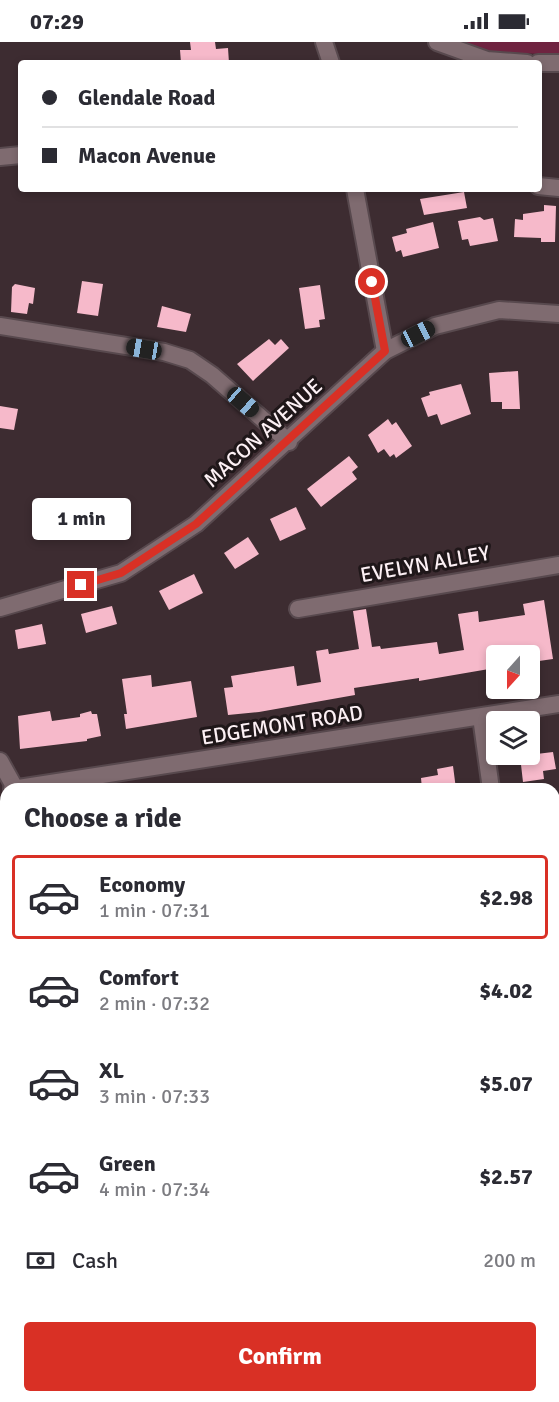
<!DOCTYPE html>
<html lang="en">
<head>
<meta charset="utf-8">
<style>
	body { margin:0; font-family:Signika,sans-serif; background:#f7f7f7; color:#2b2b33; height:100vh; display:flex; flex-direction:column; font-size:22px; white-space:nowrap }
	* { box-sizing:border-box; margin:0 }
	p { font-size:20px; color:#7c7c81 }
	.icon { flex:none; width:33px; height:33px; fill:none; stroke:currentColor; stroke-width:2; stroke-linecap:round; stroke-linejoin:round }
	.map { position:relative; flex:1; overflow:hidden }
	.panel { position:absolute; left:0px; top:741px; width:560px; height:620px; display:flex; flex-direction:column; background:#fff; border-radius:18px 18px 0 0; box-shadow:0 3px 9px #0003 }
	.panel>* { flex:none }
	.banner { position:absolute; left:18px; top:18px; width:524px; height:132px; border-radius:6px; box-shadow:0 3px 9px #0003; display:grid; align-content:center; height:132px; padding:0 24px; background:#fff }
	.needle { width:39px; rotate:201deg }
	.controls { position:absolute; left:486px; top:603px; display:grid; gap:12px }
	.controls a { display:grid; place-items:center; width:54px; height:54px; border-radius:6px; background:#fff; box-shadow:0 3px 9px #0003; font-size:30px }
	.end { position:absolute; width:27px; height:27px; margin:-14px; border:8px solid #d93025; background:#fff; box-shadow:0 0 0 3px #fff }
	.from { border-radius:50% }
	.bubble { position:absolute; height:42px; border-radius:6px; background:#fff; box-shadow:0 3px 9px #0003; font-size:20px; font-weight:800; line-height:42px; text-align:center }
	.car { position:absolute; width:18px; height:36px; margin:-18px -9px; border-radius:8px; box-shadow:0 0 4px 2px #0007; background:linear-gradient(#222 24%,#8ab4d8 0 40%,#222 0 76%,#8ab4d8 0 86%,#222 0) }
	.banner b { display:flex; align-items:center; gap:21px; height:57px; font-size:22px }
	.banner b+b { border-top:2px solid #e1e1e2 }
	.banner i { width:15px; height:15px; background:#2b2b33 }
	ul { padding:0; list-style:none }
	li { display:flex; align-items:center; gap:18px; height:84px; margin:0 12px 9px; padding:0 12px; border:3px solid transparent; border-radius:6px }
	li div { flex:1 }
	li b { display:block; font-size:22px }
	li em { font-style:normal; font-weight:800 }
	li.active { border-color:#d93025 }
	li>.icon { width:54px; height:54px; stroke-width:1.5 }
	h2 { padding:0 24px; font-size:27px; line-height:72px }
	.pay { display:flex; align-items:center; gap:15px; height:66px; padding:0 24px; font-size:22px }
	.pay p { margin-inline-start:auto }
	.cta { display:flex; gap:12px; margin-top:auto; padding:12px 24px }
	.cta a { flex:1; height:69px; border-radius:6px; background:#d93025; color:#fff; font-size:24px; font-weight:800; line-height:69px; text-align:center }
	.status { display:flex; justify-content:space-between; align-items:center; height:42px; padding:0 30px; background:#fff; direction:ltr }
	.status svg { height:16px; fill:currentColor }
	.map>svg:first-child { display:block }
	.green { fill:#6f2340 }
	.lines { fill:none; stroke-linecap:round; stroke-linejoin:round }
	.stream { stroke:#6c4957; stroke-width:4.5 }
	.building { fill:#f6b9ca }
	.minor-casing { stroke:#58494e; stroke-width:20 }
	.path { stroke:#807175; stroke-width:3; stroke-dasharray:4.5 3; stroke-linecap:butt }
	.minor { stroke:#7f6b70; stroke-width:16 }
	.route { stroke:#d93025; stroke-width:8 }
	.labels { text-anchor:middle; stroke-width:6; stroke-linejoin:round; paint-order:stroke }
	.street-label { font-size:21px; fill:#fcf0f4; stroke:#1f1719 }
</style>
</head>
<body>
<div class="status"><b>07:29</b><svg viewBox="0 0 49 12"><path d="M0 12V9h3v3zM5 12V6h3v6zM10 12V3h3v9zM15 12V0h3v12zM26 1h20v11H26zM47 4h2v5h-2z"/></svg></div>
<div class="map">
<svg width="559" height="1360" viewBox="0 0 559 1360">
	<rect width="100%" height="100%" fill="#3d2c31"/>
	<g class="green">
		<polygon points="461,0 559,0 559,13 488,9"/>
		<polygon points="554,1048 559,1048 559,1360 0,1360 0,1190 6,1189 6,1354 554,1354"/>
	</g>
	<g class="lines">
		<polyline class="stream" points="4,1211 6,1210"/>
	</g>
	<g class="building">
		<polygon points="190,0 215,0 216,7 228,6 229,21 181,21 180,8 191,8"/>
		<polygon points="464,150 467,166 424,173 420,157"/>
		<polygon points="544,163 556,164 555,200 541,200 541,196 514,195 515,177 523,178 523,172 544,169"/>
		<polygon points="480,175 484,178 493,176 498,199 470,204 468,197 462,198 458,179"/>
		<polygon points="433,180 439,206 403,215 401,208 396,210 392,195 407,191 406,187"/>
		<polygon points="82,239 103,242 98,274 77,271"/>
		<polygon points="15,242 35,246 33,262 29,261 27,272 11,270 12,245"/>
		<polygon points="320,243 325,277 319,278 320,285 305,287 299,246"/>
		<polygon points="162,264 191,272 186,290 157,285"/>
		<polygon points="269,297 275,303 281,297 289,306 253,339 237,322"/>
		<polygon points="518,329 520,367 502,367 502,360 491,360 489,331"/>
		<polygon points="461,342 471,372 441,383 437,372 428,375 421,356 430,353 429,350"/>
		<polygon points="0,364 18,367 14,388 0,386"/>
		<polygon points="388,377 392,383 396,380 412,404 396,416 394,412 390,415 384,407 378,411 368,393"/>
		<polygon points="349,414 358,425 352,430 357,437 321,465 307,447"/>
		<polygon points="296,465 306,487 280,499 270,477"/>
		<polygon points="248,495 259,512 235,527 224,511"/>
		<polygon points="194,532 203,551 169,568 159,549"/>
		<polygon points="544,558 553,617 532,620 530,611 496,614 496,616 487,618 489,627 419,639 419,636 354,646 355,653 259,670 228,673 224,646 233,645 231,634 294,624 297,644 321,640 316,609 328,607 329,612 359,607 353,569 366,567 372,605 380,604 381,607 437,600 439,612 464,608 458,572 478,569 479,580 525,573 523,562"/>
		<polygon points="112,564 117,582 86,591 81,572"/>
		<polygon points="42,582 46,602 18,607 15,588"/>
		<polygon points="151,633 152,645 191,639 197,675 126,687 124,672 127,672 122,637"/>
		<polygon points="50,669 52,679 80,675 80,672 91,669 92,672 97,672 101,694 87,697 87,699 20,707 18,674"/>
		<polygon points="553,710 556,727 543,729 544,737 523,740 520,714"/>
		<polygon points="453,724 456,747 422,747 421,736 438,733 437,727"/>
	</g>
	<g class="lines">
		<g class="minor-casing">
			<g id="minor">
				<polyline points="324,0 331,21"/>
				<polyline points="437,0 487,18 527,21"/>
				<polyline points="538,21 559,21"/>
				<polyline points="0,115 21,113"/>
				<polyline points="538,144 559,146"/>
				<polyline points="355,147 385,309"/>
				<polyline points="0,284 164,310 190,318 212,333 289,400"/>
				<polyline points="0,566 121,531 196,482 385,309 435,284 499,268 559,272"/>
				<polyline points="298,567 559,523"/>
				<polyline points="481,675 491,747"/>
				<polyline points="0,719 15,746"/>
				<polyline points="12,747 559,662"/>
				<polyline points="554,819 559,818"/>
				<polyline points="554,1064 559,1065"/>
				<polyline points="0,1162 6,1162"/>
			</g>
		</g>
		<g class="path">
			<polyline points="554,1123 559,1129"/>
			<polyline points="554,1342 559,1330"/>
			<polyline points="0,1359 49,1360"/>
			<polyline points="69,1360 82,1354"/>
			<polyline points="546,1360 548,1354"/>
		</g>
		<use href="#minor" class="minor"/>
	</g>
	<g class="lines">
		<polyline class="route" points="81,543 121,531 196,482 385,309 372,240"/>
	</g>
	<g class="labels">
		<g class="street-label">
			<text transform="translate(263 391) rotate(-42)" y="7">MACON AVENUE</text>
			<text transform="translate(425 522) rotate(-10)" y="7">EVELYN ALLEY</text>
			<text transform="translate(282 683) rotate(-9)" y="7">EDGEMONT ROAD</text>
		</g>
	</g>
</svg>
<div class="controls">
<a><svg class="needle" viewBox="-14 -14 28 28"><path d="M0-13l5 13h-10z" fill="#e53935"/><path d="M0 13l5-13h-10z" fill="#7c7c81"/></svg></a>
<a><svg class="icon" aria-label="layers" viewBox="0 0 24 24"><path d="M12 4l9 5-9 5-9-5zM3 14l9 5 9-5"/></svg></a>
</div>
<i class="end from" style="left:372px;top:240px"></i>
<i class="end" style="left:81px;top:543px"></i>
<div class="bubble" style="left:32px;top:456px;width:99px">1 min</div>
<i class="car" style="left:418px;top:292px;rotate:63deg"></i>
<i class="car" style="left:144px;top:307px;rotate:280deg"></i>
<i class="car" style="left:243px;top:360px;rotate:131deg"></i>
<div class="banner">
<b><i class="from"></i>Glendale Road</b>
<b><i></i>Macon Avenue</b>
</div>
<section class="panel">
<h2>Choose a ride</h2>
<ul>
<li class="active"><svg class="icon" aria-label="car" viewBox="0 0 24 24"><path d="M5 17H2v-5l4-1 3-4h7l3 4 3 1v5h-3M9 17h6M6 11h13"/><circle cx="7" cy="17" r="2"/><circle cx="17" cy="17" r="2"/></svg><div><b>Economy</b><p>1 min · 07:31</p></div><em>$2.98</em></li>
<li><svg class="icon" aria-label="car" viewBox="0 0 24 24"><path d="M5 17H2v-5l4-1 3-4h7l3 4 3 1v5h-3M9 17h6M6 11h13"/><circle cx="7" cy="17" r="2"/><circle cx="17" cy="17" r="2"/></svg><div><b>Comfort</b><p>2 min · 07:32</p></div><em>$4.02</em></li>
<li><svg class="icon" aria-label="car" viewBox="0 0 24 24"><path d="M5 17H2v-5l4-1 3-4h7l3 4 3 1v5h-3M9 17h6M6 11h13"/><circle cx="7" cy="17" r="2"/><circle cx="17" cy="17" r="2"/></svg><div><b>XL</b><p>3 min · 07:33</p></div><em>$5.07</em></li>
<li><svg class="icon" aria-label="car" viewBox="0 0 24 24"><path d="M5 17H2v-5l4-1 3-4h7l3 4 3 1v5h-3M9 17h6M6 11h13"/><circle cx="7" cy="17" r="2"/><circle cx="17" cy="17" r="2"/></svg><div><b>Green</b><p>4 min · 07:34</p></div><em>$2.57</em></li>
</ul>
<div class="pay"><svg class="icon" aria-label="cash" viewBox="0 0 24 24"><path d="M3 7h18v10H3z"/><circle cx="12" cy="12" r="2"/></svg>Cash<p>200 m</p></div>
<div class="cta"><a>Confirm</a></div>
</section>
</div>
</body>
</html>
